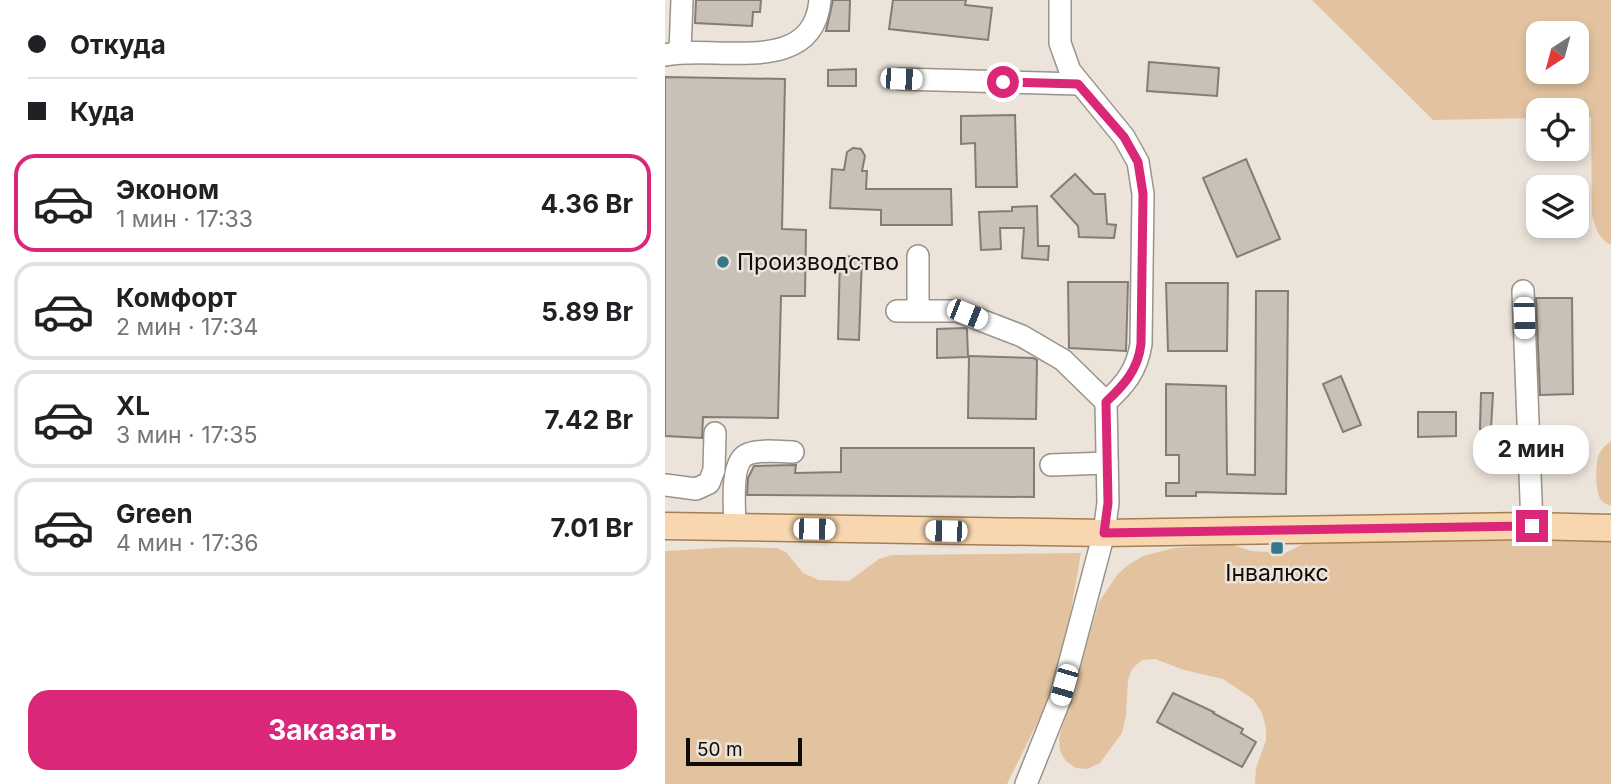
<!DOCTYPE html>
<html lang="ru">
<head>
<meta charset="utf-8">
<style>
	body { margin:0; font-family:Inter,sans-serif; background:#f6f6f6; color:#202124; height:100vh; display:flex; flex-direction:column; font-size:26px; white-space:nowrap }
	* { box-sizing:border-box; margin:0 }
	p { font-size:23px; color:#757577 }
	.icon { flex:none; width:38px; height:38px; fill:none; stroke:currentColor; stroke-width:2; stroke-linecap:round; stroke-linejoin:round }
	.map { position:relative; flex:1; overflow:hidden }
	.sheet { display:flex; flex-direction:column; background:#fff; width:665px }
	.sheet>* { flex:none }
	.top-card { display:grid; align-content:center; height:154px; padding:0 28px; background:#fff }
	.needle { width:46px; rotate:216deg }
	.tools { position:absolute; left:861px; top:21px; display:grid; gap:14px }
	.tools a { display:grid; place-items:center; width:63px; height:63px; border-radius:14px; background:#fff; box-shadow:0 4px 10px #0003; font-size:35px }
	.scale { position:absolute; left:21px; bottom:18px; width:116px; box-sizing:border-box; padding-left:7px; border:4px solid #0e0b08; border-top:0; font-size:19px; line-height:24px; white-space:nowrap; color:#0e0b08; -webkit-text-stroke:5px #ece4db; paint-order:stroke }
	.end { position:absolute; width:32px; height:32px; margin:-16px; border:9px solid #db2777; background:#fff; box-shadow:0 0 0 4px #fff }
	.from { border-radius:50% }
	.bubble { position:absolute; height:49px; border-radius:21px; background:#fff; box-shadow:0 4px 10px #0003; font-size:23px; font-weight:700; line-height:49px; text-align:center }
	.car { position:absolute; width:21px; height:42px; margin:-21px -10px; border-radius:9px; box-shadow:0 0 5px 2px #0007; background:linear-gradient(#fff 24%,#345 0 40%,#fff 0 76%,#345 0 86%,#fff 0) }
	.top-card b { display:flex; align-items:center; gap:24px; height:66px; font-size:26px }
	.top-card b+b { border-top:2px solid #e0e0e0 }
	.top-card i { width:18px; height:18px; background:#202124 }
	ul { padding:0; list-style:none }
	li { display:flex; align-items:center; gap:21px; height:98px; margin:0 14px 10px; padding:0 14px; border:4px solid #e0e0e0; border-radius:21px }
	li div { flex:1 }
	li b { display:block; font-size:26px }
	li em { font-style:normal; font-weight:700 }
	li.on { border-color:#db2777 }
	li>.icon { width:63px; height:63px; stroke-width:1.5 }
	.button { display:flex; gap:14px; margin-top:auto; padding:14px 28px }
	.button a { flex:1; height:80px; border-radius:21px; background:#db2777; color:#fff; font-size:28px; font-weight:700; line-height:80px; text-align:center }
	main { display:flex; flex:1; min-height:0 }
	.map>svg:first-child { display:block }
	.green { fill:#e3c39f; fill-rule:evenodd }
	.building { fill:#c9c1b8; stroke:#847d75; stroke-width:2 }
	.lines { fill:none; stroke-linecap:round; stroke-linejoin:round }
	.minor-casing { stroke:#9a938a; stroke-width:24 }
	.major-casing { stroke:#a47f53; stroke-width:29 }
	.minor { stroke:#fff; stroke-width:21 }
	.major { stroke:#f8d7b0; stroke-width:26 }
	.route { stroke:#db2777; stroke-width:9 }
	.poi-dot { fill:#36778a; stroke:#ece4db; stroke-width:2.5 }
	.labels { text-anchor:middle; stroke-width:5; stroke-linejoin:round; paint-order:stroke }
	.poi-label { font-size:23px; fill:#0e0b08; stroke:#ece4db; text-anchor:start }
</style>
</head>
<body>
<main>
<section class="sheet">
<div class="top-card">
<b><i class="from"></i>Откуда</b>
<b><i></i>Куда</b>
</div>
<ul>
<li class="on"><svg class="icon" aria-label="car" viewBox="0 0 24 24"><path d="M5 17H2v-5l4-1 3-4h7l3 4 3 1v5h-3M9 17h6M6 11h13"/><circle cx="7" cy="17" r="2"/><circle cx="17" cy="17" r="2"/></svg><div><b>Эконом</b><p>1 мин · 17:33</p></div><em>4.36 Br</em></li>
<li><svg class="icon" aria-label="car" viewBox="0 0 24 24"><path d="M5 17H2v-5l4-1 3-4h7l3 4 3 1v5h-3M9 17h6M6 11h13"/><circle cx="7" cy="17" r="2"/><circle cx="17" cy="17" r="2"/></svg><div><b>Комфорт</b><p>2 мин · 17:34</p></div><em>5.89 Br</em></li>
<li><svg class="icon" aria-label="car" viewBox="0 0 24 24"><path d="M5 17H2v-5l4-1 3-4h7l3 4 3 1v5h-3M9 17h6M6 11h13"/><circle cx="7" cy="17" r="2"/><circle cx="17" cy="17" r="2"/></svg><div><b>XL</b><p>3 мин · 17:35</p></div><em>7.42 Br</em></li>
<li><svg class="icon" aria-label="car" viewBox="0 0 24 24"><path d="M5 17H2v-5l4-1 3-4h7l3 4 3 1v5h-3M9 17h6M6 11h13"/><circle cx="7" cy="17" r="2"/><circle cx="17" cy="17" r="2"/></svg><div><b>Green</b><p>4 мин · 17:36</p></div><em>7.01 Br</em></li>
</ul>
<div class="button"><a>Заказать</a></div>
</section>
<div class="map">
<svg width="946" height="784" viewBox="0 0 946 784">
	<rect width="100%" height="100%" fill="#ece4db"/>
	<g class="green">
		<path d="M 647,0 L 946,0 L 946,245 C 933,238 931,229 927,215 L 926,117 L 912,117 L 912,110 L 873,110 L 873,118 L 768,120 ZM 912,33 L 912,72 L 873,72 L 873,33 Z"/>
		<path d="M 946,441 L 946,506 C 942,505 939,503 936,500 C 930,491 930,464 934,454 C 937,448 941,445 946,441 Z"/>
		<polygon points="946,540 946,784 590,784 591,768 601,740 601,728 597,713 588,699 558,679 519,670 490,659 477,660 467,669 463,680 461,715 457,733 435,763 422,769 411,768 401,761 395,751 394,738 434,602 452,575 463,565 478,556 509,548 566,544 586,551 620,553 644,541"/>
		<polygon points="68,547 112,548 121,552 138,573 154,580 184,581 214,559 227,555 416,553 402,633 381,705 342,784 0,784 0,551"/>
	</g>
	<g class="building">
		<polygon points="31,0 96,0 95,12 88,12 87,26 30,23"/>
		<polygon points="168,0 185,0 184,31 161,31"/>
		<polygon points="228,0 301,0 300,5 327,8 323,40 224,29"/>
		<polygon points="484,62 554,68 552,96 482,91"/>
		<polygon points="191,69 191,86 163,86 163,70"/>
		<polygon points="0,77 120,79 117,229 141,230 140,296 116,296 113,418 38,417 37,438 0,436"/>
		<polygon points="350,115 352,187 311,187 310,143 296,144 296,116"/>
		<polygon points="188,148 196,149 200,156 197,171 202,171 201,189 286,189 287,225 216,225 216,210 165,208 167,169 179,170 182,152"/>
		<polygon points="581,159 615,239 572,257 538,178"/>
		<polygon points="410,174 429,194 440,194 442,224 451,225 449,238 414,237 413,226 386,196"/>
		<polygon points="372,206 373,246 384,246 383,260 357,258 359,228 335,228 336,249 316,250 314,212 347,211 347,207"/>
		<polygon points="175,256 197,257 194,340 173,339"/>
		<polygon points="403,282 463,282 461,351 404,348"/>
		<polygon points="501,283 563,283 562,351 503,351"/>
		<polygon points="591,291 623,291 621,494 531,492 531,496 501,496 501,483 514,483 514,455 501,455 501,384 561,386 562,474 590,475"/>
		<polygon points="871,298 907,298 908,394 875,395"/>
		<polygon points="300,328 302,329 303,357 272,358 272,329"/>
		<polygon points="304,356 368,358 372,360 371,419 303,418"/>
		<polygon points="676,376 696,425 678,432 658,384"/>
		<polygon points="816,393 828,393 826,429 815,429"/>
		<polygon points="753,412 791,412 791,436 753,437"/>
		<polygon points="176,448 369,448 369,497 82,495 83,478 89,466 131,465 130,473 176,472"/>
		<polygon points="508,693 549,712 548,713 578,729 576,733 591,742 577,767 492,722"/>
	</g>
	<g class="lines">
		<g class="minor-casing">
			<g id="minor">
				<polyline points="15,52 17,0"/>
				<path d="M 0,55 C 50,44 148,78 155,0"/>
				<polyline points="236,79 413,84"/>
				<polyline points="858,291 867,526"/>
				<polyline points="253,310 253,256"/>
				<polyline points="232,311 292,311 357,336 398,360 441,402"/>
				<polyline points="386,465 442,463"/>
				<polyline points="0,485 31,489 44,483 49,470 50,433"/>
				<path d="M 70,527 C 70,510 64,461 83,454 C 96,449 115,452 128,452"/>
				<path d="M 361,784 L 395,699 L 439,533 L 443,503 L 441,402 C 460,385 472,370 476,344 L 478,194 L 473,162 L 459,137 L 405,71 L 395,43 L 395,0"/>
			</g>
		</g>
		<g class="major-casing">
			<polyline id="major" points="0,526 439,533 867,526 946,528"/>
		</g>
		<use href="#minor" class="minor"/>
		<use href="#major" class="major"/>
	</g>
	<g class="lines">
		<path class="route" d="M 338,82 L 413,84 L 459,137 L 473,162 L 478,194 L 476,344 C 473,370 459,385 441,402 L 443,503 L 439,533 L 867,526"/>
	</g>
	<g class="poi-dot">
		<circle cx="58" cy="262" r="7"/>
		<rect x="605" y="541" width="14" height="14" rx="3.5"/>
	</g>
	<g class="labels">
		<g class="poi-label">
			<text x="72" y="270">Производство</text>
			<text x="612" y="581" text-anchor="middle">Інвалюкс</text>
		</g>
	</g>
</svg>
<div class="tools">
<a><svg class="needle" viewBox="-14 -14 28 28"><path d="M0-13l5 13h-10z" fill="#e53935"/><path d="M0 13l5-13h-10z" fill="#757577"/></svg></a>
<a><svg class="icon" aria-label="locate" viewBox="0 0 24 24"><circle cx="12" cy="12" r="6"/><path d="M12 2v4M12 18v4M2 12h4M18 12h4"/></svg></a>
<a><svg class="icon" aria-label="layers" viewBox="0 0 24 24"><path d="M12 4l9 5-9 5-9-5zM3 14l9 5 9-5"/></svg></a>
</div>
<div class="scale">50 m</div>
<i class="end from" style="left:338px;top:82px"></i>
<i class="end" style="left:867px;top:526px"></i>
<div class="bubble" style="left:808px;top:425px;width:116px">2 мин</div>
<i class="car" style="left:236px;top:79px;rotate:92deg"></i>
<i class="car" style="left:302px;top:314px;rotate:112deg"></i>
<i class="car" style="left:859px;top:318px;rotate:178deg"></i>
<i class="car" style="left:149px;top:529px;rotate:91deg"></i>
<i class="car" style="left:281px;top:531px;rotate:271deg"></i>
<i class="car" style="left:399px;top:685px;rotate:196deg"></i>
</div>
</main>
</body>
</html>
